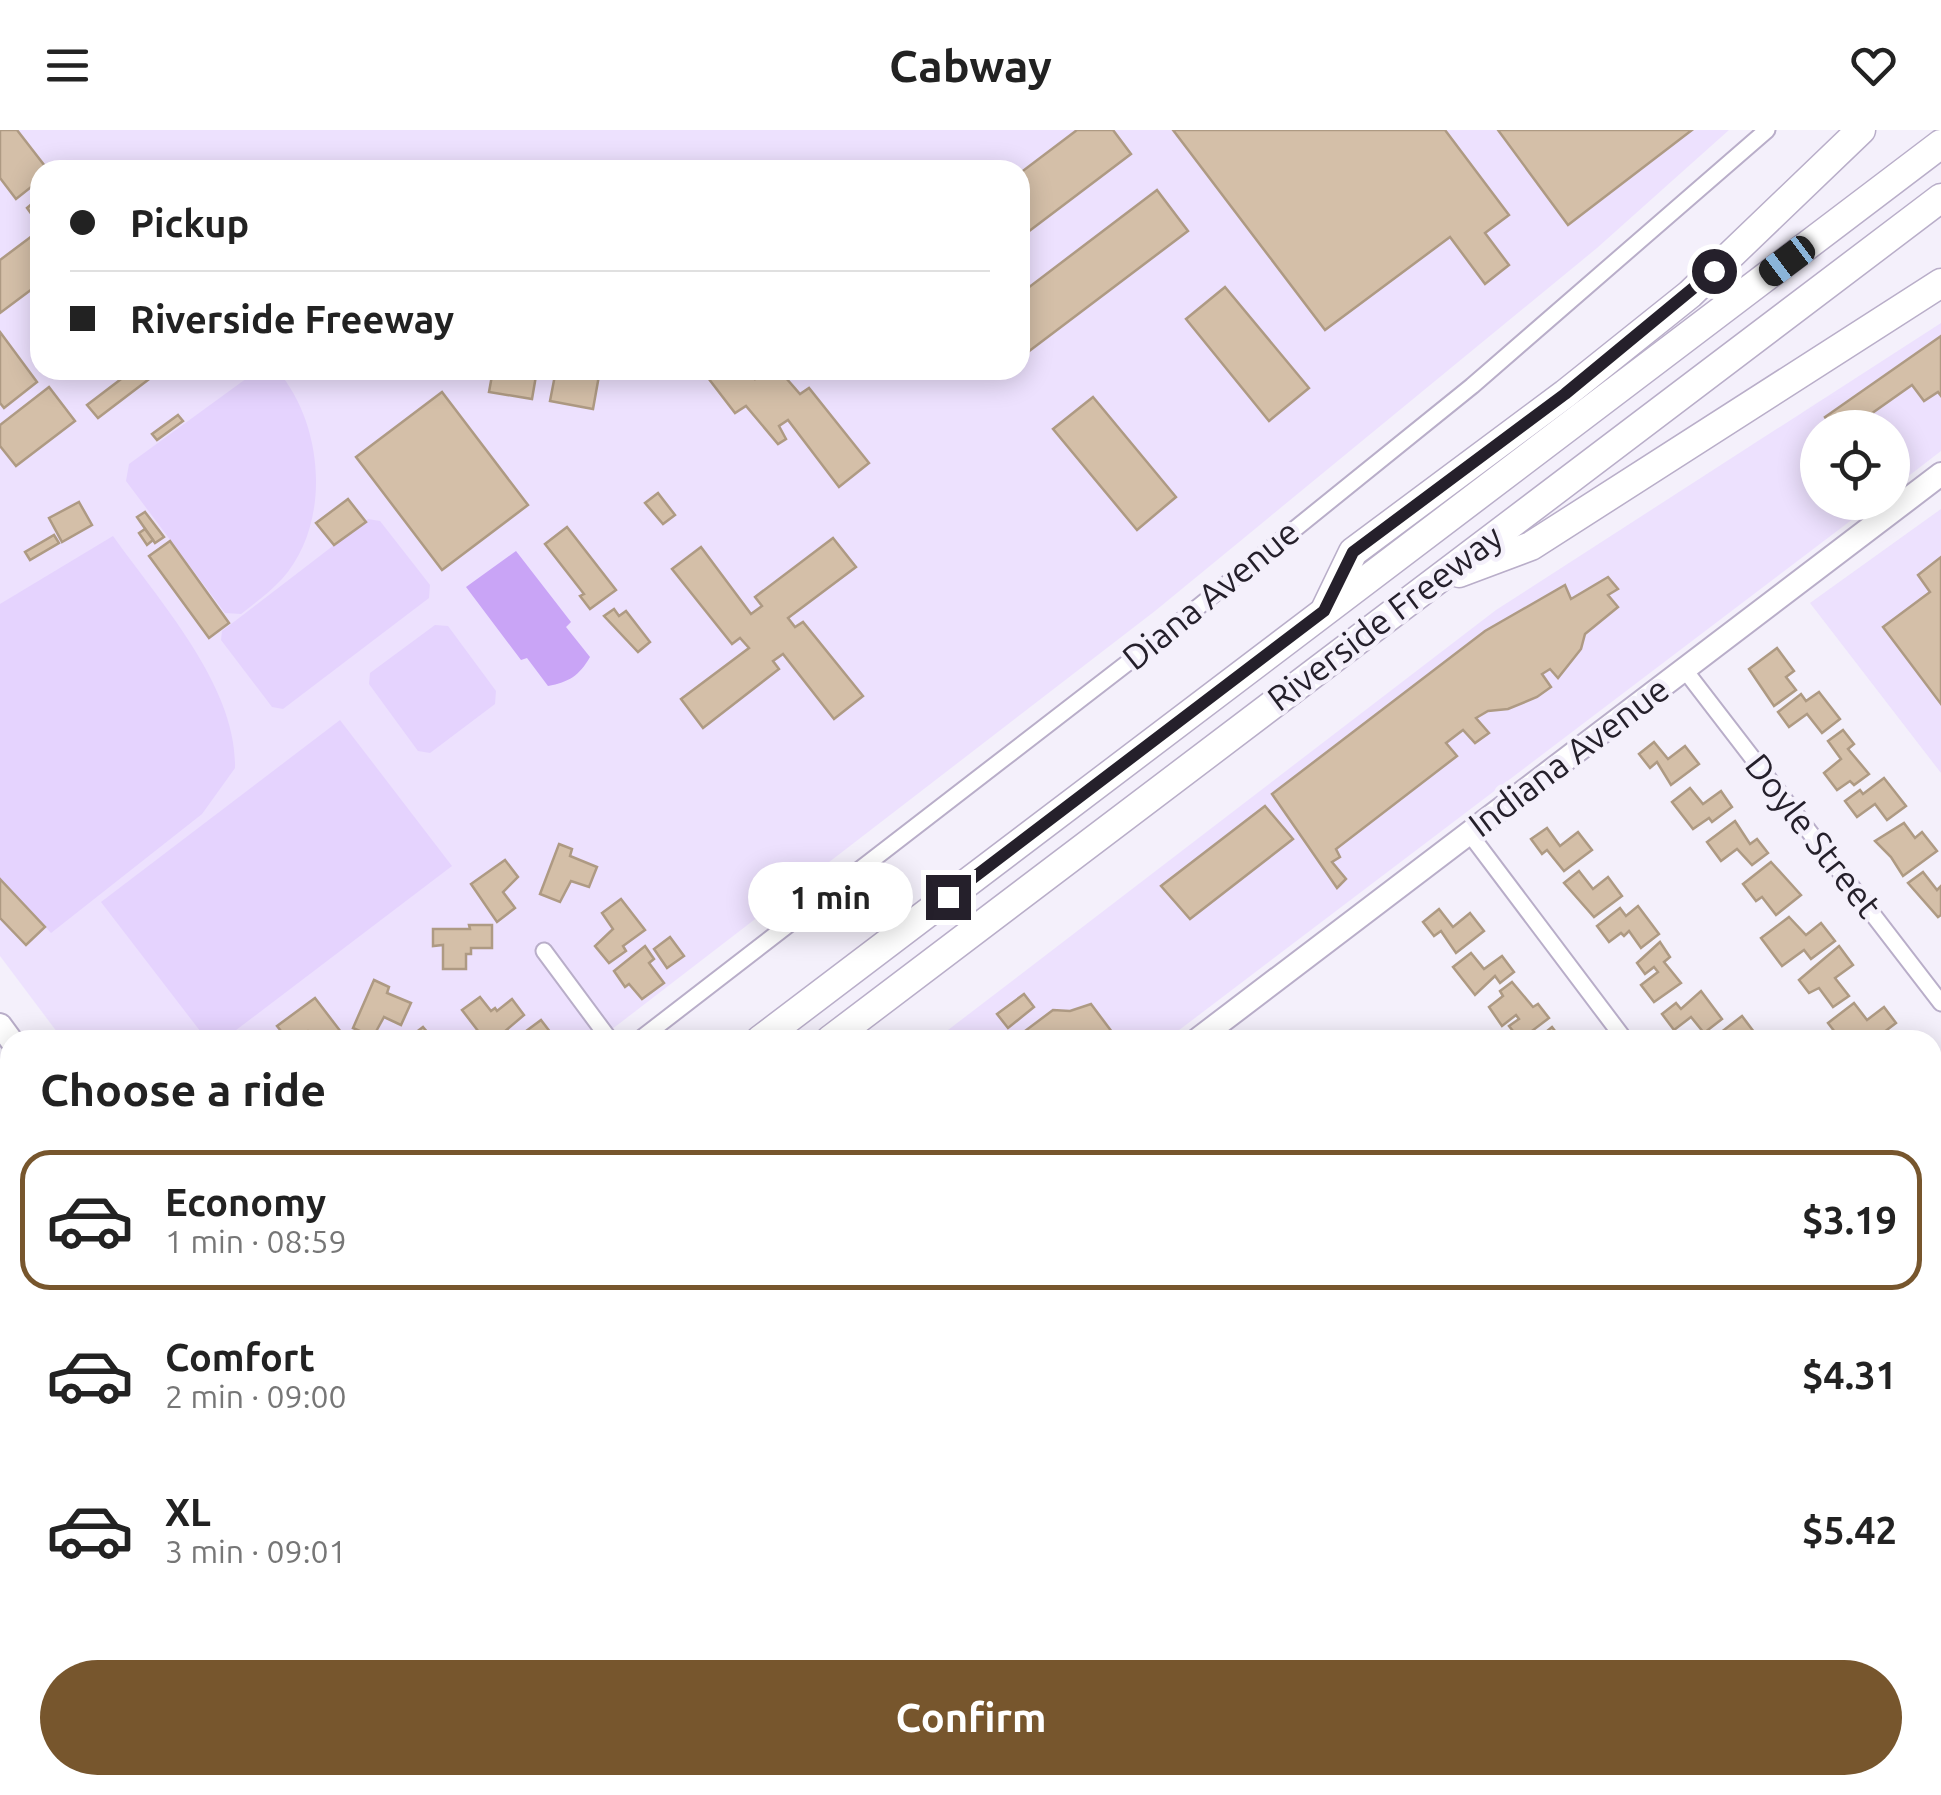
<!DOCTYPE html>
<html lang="en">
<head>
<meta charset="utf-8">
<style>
	body { margin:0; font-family:Ubuntu,sans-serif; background:#f6f6f6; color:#222; height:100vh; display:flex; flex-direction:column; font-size:38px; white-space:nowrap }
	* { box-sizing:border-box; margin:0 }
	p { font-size:32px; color:#767676 }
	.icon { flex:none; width:55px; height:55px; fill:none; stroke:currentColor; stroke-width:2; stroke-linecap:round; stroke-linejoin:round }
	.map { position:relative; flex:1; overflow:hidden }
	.details { position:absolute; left:0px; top:900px; width:1942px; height:765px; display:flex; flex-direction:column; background:#fff; border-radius:30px 30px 0 0; box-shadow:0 5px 25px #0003 }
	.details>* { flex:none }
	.top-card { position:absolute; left:30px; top:30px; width:1000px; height:220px; border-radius:30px; box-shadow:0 5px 25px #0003; display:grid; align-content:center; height:220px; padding:0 40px; background:#fff }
	.buttons { position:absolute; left:1800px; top:280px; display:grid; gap:20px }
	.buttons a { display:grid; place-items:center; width:110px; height:110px; border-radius:50%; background:#fff; box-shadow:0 5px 25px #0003; font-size:50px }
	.end { position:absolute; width:45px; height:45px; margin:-22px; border:12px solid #25202b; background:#fff; box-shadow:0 0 0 5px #fff }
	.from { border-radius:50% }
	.bubble { position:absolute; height:70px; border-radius:35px; background:#fff; box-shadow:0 5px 25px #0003; font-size:32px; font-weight:700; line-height:70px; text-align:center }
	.car { position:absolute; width:30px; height:60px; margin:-30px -15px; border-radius:12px; box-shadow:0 0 8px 2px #0007; background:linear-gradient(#222 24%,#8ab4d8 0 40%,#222 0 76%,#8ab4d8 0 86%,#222 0) }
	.top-card b { display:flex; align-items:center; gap:35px; height:95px; font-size:38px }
	.top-card b+b { border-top:2px solid #e0e0e0 }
	.top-card i { width:25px; height:25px; background:#222 }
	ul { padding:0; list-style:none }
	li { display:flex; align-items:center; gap:30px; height:140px; margin:0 20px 15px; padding:0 20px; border:5px solid transparent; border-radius:30px }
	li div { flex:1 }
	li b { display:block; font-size:38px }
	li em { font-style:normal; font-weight:700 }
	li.current { border-color:#77562d }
	li>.icon { width:90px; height:90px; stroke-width:1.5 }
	h2 { padding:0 40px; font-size:45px; line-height:120px }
	.primary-button { display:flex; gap:20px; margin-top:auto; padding:20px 40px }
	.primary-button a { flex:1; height:115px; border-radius:60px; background:#77562d; color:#fff; font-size:40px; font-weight:700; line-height:115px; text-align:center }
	header { display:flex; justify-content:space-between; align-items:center; height:130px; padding:0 40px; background:#fff; font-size:45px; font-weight:700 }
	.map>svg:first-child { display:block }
	.built { fill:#ede1fe; fill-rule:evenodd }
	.park { fill:#e5d3fe }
	.water { fill:#c9a4f6 }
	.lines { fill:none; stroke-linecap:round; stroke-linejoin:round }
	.canal { stroke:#c9a4f6; stroke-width:20 }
	.building { fill:#d4bfa8; stroke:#ae9a83; stroke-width:2.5 }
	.street-casing { stroke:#b9aec9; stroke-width:19 }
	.secondary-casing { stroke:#b9aec9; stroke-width:26 }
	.highway-casing { stroke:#b9aec9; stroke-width:31 }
	.street { stroke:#fff; stroke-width:15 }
	.secondary { stroke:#fff; stroke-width:22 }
	.highway { stroke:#fff; stroke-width:28 }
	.route { stroke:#25202b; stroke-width:12 }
	.labels { text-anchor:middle; stroke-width:9; stroke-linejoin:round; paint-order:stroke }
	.street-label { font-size:35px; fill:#25202b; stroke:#f4f0fb }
</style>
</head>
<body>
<header><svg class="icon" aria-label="menu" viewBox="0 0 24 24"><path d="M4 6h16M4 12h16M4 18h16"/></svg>Cabway<svg class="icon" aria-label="heart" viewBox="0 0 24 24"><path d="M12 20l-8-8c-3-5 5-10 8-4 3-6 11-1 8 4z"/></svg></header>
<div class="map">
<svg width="1941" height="1665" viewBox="0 0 1941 1665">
	<rect width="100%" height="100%" fill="#f4f0fb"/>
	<g class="built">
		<path d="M 0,0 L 1729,0 L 1597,118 L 1155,481 L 598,910 L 63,910 L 0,826 ZM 40,40 L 1020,40 L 1020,240 L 40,240 Z"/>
		<polygon points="1941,193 1941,321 1893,358 1892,298 1818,298 1818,372 1874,373 1166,910 935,910 1496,480"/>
		<polygon points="1941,379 1941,643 1810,473"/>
		<polygon points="0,934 10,947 10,1396 0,1404"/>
	</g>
	<g class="park">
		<path d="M 258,240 L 277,240 C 324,294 332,393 282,449 C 270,462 255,473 241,484 L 225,483 L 126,351 L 129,334 Z"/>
		<polygon points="368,389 380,391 430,455 429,468 283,579 272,577 221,510 222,501"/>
		<path d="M 113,406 C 159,471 237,556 235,638 L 202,684 L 51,803 L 0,749 L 0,474 Z"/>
		<polygon points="435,495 448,496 496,561 495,574 430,623 418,621 369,554 370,543"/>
		<polygon points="340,590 452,736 223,910 207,910 101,772"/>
	</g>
	<path class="water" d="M 516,421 L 571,492 L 566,497 L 590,527 C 579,546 569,552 548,556 L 527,528 L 521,530 L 466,457 Z"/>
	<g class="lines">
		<polyline class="canal" points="0,1619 10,1612"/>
	</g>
	<g class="building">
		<polygon points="0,0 17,0 48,40 40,40 40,50 16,69 0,48"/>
		<polygon points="1077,0 1113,0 1131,24 1020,108 1020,43"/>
		<polygon points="1173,0 1445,0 1509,85 1485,103 1509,135 1485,154 1450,107 1325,200"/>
		<polygon points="1498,0 1692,0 1568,95"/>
		<polygon points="1157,60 1188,101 1020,228 1020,164"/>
		<polygon points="40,67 40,96 27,78"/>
		<polygon points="32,106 40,117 40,153 0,183 0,130"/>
		<polygon points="1225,157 1309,258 1269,291 1186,189"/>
		<polygon points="0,202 37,252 4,278 0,273"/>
		<polygon points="1941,206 1941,266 1938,262 1924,271 1912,255 1851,298 1832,298 1825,287"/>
		<polygon points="133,240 161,240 98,288 87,275"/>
		<polygon points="493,240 537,240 532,269 489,262"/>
		<polygon points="556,240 600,240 593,279 550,271"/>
		<polygon points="702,240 748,240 755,249 766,242 765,240 779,240 800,264 809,258 869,333 839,357 788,290 779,296 786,309 778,314 746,276 735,283"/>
		<polygon points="49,257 75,291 16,336 0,316 0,295"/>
		<polygon points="442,262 528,375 442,440 356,327"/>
		<polygon points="1093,267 1176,367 1137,400 1053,299"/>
		<polygon points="178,285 183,291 157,310 152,304"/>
		<polygon points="658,363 675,385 663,394 645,373"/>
		<polygon points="348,369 366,392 334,415 316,393"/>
		<polygon points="79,372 92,395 62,412 49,388"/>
		<polygon points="145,382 164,407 155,413 137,387"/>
		<polygon points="567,397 616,460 590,479 580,466 584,464 545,414"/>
		<polygon points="145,399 153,410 147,415 139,403"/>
		<polygon points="54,405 59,413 30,430 25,422"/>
		<polygon points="833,408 856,437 788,488 795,497 803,492 863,566 834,589 783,524 773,531 779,539 703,598 681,569 749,518 740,508 732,514 672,439 701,417 751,484 762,476 755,467"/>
		<polygon points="170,411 229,493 209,508 149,426"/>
		<polygon points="1941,427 1941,574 1883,497 1930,462 1918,445"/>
		<polygon points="1608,447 1618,459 1608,465 1618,477 1585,504 1581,519 1558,548 1550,539 1542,544 1551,557 1537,567 1508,579 1488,581 1476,588 1489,603 1475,613 1463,600 1446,613 1457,626 1336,719 1340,727 1332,732 1346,749 1337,758 1272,664 1485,501 1565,455 1571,469"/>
		<polygon points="614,479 619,486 626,481 650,512 638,522 604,486"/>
		<polygon points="1777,518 1794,541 1786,547 1796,560 1774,576 1749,539"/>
		<polygon points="1819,562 1840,589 1822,603 1807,584 1789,597 1778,582 1801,564 1806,571"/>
		<polygon points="1843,600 1854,614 1848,619 1869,644 1854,655 1850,651 1837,660 1824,643 1841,629 1828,611"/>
		<polygon points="1654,612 1668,629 1685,616 1699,634 1671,655 1657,632 1650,638 1639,624"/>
		<polygon points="1884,648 1906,676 1887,690 1875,674 1857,687 1845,671 1860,660 1863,664"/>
		<polygon points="1690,658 1703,674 1721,661 1732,677 1712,692 1709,688 1693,699 1672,672"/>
		<polygon points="1265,676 1293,709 1190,789 1161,756"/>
		<polygon points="1735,691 1750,714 1757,709 1768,723 1752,735 1737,719 1721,731 1707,712"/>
		<polygon points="1904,693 1915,708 1922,702 1937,721 1903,746 1891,727 1875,711"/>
		<polygon points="1547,698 1560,716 1578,702 1592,720 1564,741 1547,720 1542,724 1531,709"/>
		<polygon points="559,714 572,719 570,726 597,737 589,757 571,751 560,772 540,764"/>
		<polygon points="505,730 518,747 503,762 515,778 497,792 471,754"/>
		<polygon points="1771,732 1801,765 1776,785 1762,767 1756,771 1743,754"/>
		<polygon points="1579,741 1593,759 1608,747 1622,766 1594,787 1564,753"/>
		<polygon points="1923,742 1937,760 1941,756 1941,785 1938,787 1908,753"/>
		<polygon points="0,749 45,797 26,815 0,788"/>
		<polygon points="621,769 645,800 623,816 626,821 609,833 595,816 613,799 602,783"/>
		<polygon points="1638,776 1659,804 1641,818 1629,801 1624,806 1621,803 1609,812 1597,796 1620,778 1626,786"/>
		<polygon points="1439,779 1453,797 1470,783 1484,801 1456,823 1441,801 1434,806 1423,792"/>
		<polygon points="1789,787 1806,805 1821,793 1835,811 1811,829 1804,820 1782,836 1761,808"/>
		<polygon points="469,795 492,795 492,818 471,818 471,824 466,824 466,839 443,839 443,815 433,816 433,799 470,799"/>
		<polygon points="670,807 684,826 667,838 654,819"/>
		<polygon points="1660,812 1670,827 1664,832 1681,853 1654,872 1641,855 1658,842 1654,837 1645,844 1637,833"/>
		<polygon points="645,816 654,829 649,833 664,853 642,869 629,854 625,857 614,841"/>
		<polygon points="1839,816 1853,835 1835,848 1849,866 1833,877 1819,858 1809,863 1799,850"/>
		<polygon points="1471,823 1484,839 1502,826 1514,842 1500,853 1495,846 1475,865 1453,837"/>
		<polygon points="374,850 389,857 387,863 411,873 401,895 384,887 373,907 353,898"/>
		<polygon points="1512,852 1533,877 1538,874 1549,888 1520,910 1509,896 1519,889 1516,885 1502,896 1489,877 1503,866 1500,861"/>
		<polygon points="1701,861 1722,889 1704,903 1691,887 1674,900 1662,884 1676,873 1681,879"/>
		<polygon points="1024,864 1034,877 1008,898 997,884"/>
		<polygon points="480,867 491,881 495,878 497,881 512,869 524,885 503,903 485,910 462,880"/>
		<polygon points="315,868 341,902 331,910 319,910 313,902 308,901 297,910 288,910 277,896"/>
		<polygon points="1854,873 1867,890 1884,877 1896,893 1875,909 1872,904 1864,910 1841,910 1828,893"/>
		<polygon points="1091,874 1118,910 1013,910 1053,880 1070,881"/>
		<polygon points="1742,886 1760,910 1711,910"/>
		<polygon points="541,890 554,907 553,910 514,910"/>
		<polygon points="423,897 434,910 406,910"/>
		<polygon points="1552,897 1562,910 1566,910 1536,910"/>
		<polygon points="1935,948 1941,956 1940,1000 1932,990"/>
		<polygon points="10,1113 10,1155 0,1162 0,1121"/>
		<polygon points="1936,1179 1941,1186 1941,1205 1932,1211 1932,1182"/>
		<polygon points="10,1184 10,1227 0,1235 0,1192"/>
		<polygon points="1941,1217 1941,1241 1937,1245 1932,1239 1932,1223"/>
		<polygon points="10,1257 10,1298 0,1305 0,1264"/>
		<polygon points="1941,1420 1941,1474 1932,1463 1932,1426"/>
		<polygon points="1938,1641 1941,1665 1934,1665 1926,1655 1932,1655 1932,1645"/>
		<polygon points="16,1655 48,1655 56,1665 20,1665 14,1657"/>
		<polygon points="294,1655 307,1655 315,1665 281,1665"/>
		<polygon points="343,1655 372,1655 359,1665 348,1665"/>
		<polygon points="381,1655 392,1655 400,1665 368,1665"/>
		<polygon points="439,1655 471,1655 479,1665 441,1665 438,1660"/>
		<polygon points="479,1655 499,1655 486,1665"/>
		<polygon points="722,1655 740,1655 745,1662 724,1665 719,1658"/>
		<polygon points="811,1655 854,1655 855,1657 844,1665 813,1665 808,1659"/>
		<polygon points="1019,1655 1058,1655 1045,1665 1006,1665"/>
		<polygon points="1189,1655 1214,1655 1221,1664 1176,1665"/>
		<polygon points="1237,1655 1263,1655 1250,1665 1245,1665"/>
		<polygon points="1398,1655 1434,1655 1421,1665 1397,1665 1403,1660"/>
		<polygon points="1437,1655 1444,1655 1452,1665 1428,1665"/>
		<polygon points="1693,1655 1700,1664 1712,1656 1719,1665 1681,1665 1675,1656"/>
		<polygon points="1777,1655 1795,1655 1803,1665 1768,1665 1767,1663"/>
	</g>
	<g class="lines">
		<g class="street-casing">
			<g id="street">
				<polyline points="1684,539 1941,873"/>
				<polyline points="1469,703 1625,910"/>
				<polyline points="544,821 610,910"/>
				<polyline points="639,910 1161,507 1472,256 1767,0"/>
				<polyline points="1932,1319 1941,1330"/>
				<polyline points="409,1655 417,1665"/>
				<polyline points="1346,1655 1354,1665"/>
				<polyline points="1555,1655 1563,1665"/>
				<polyline points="1833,1655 1840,1665"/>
				<polyline points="504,1665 517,1655"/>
				<polyline points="929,1665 942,1655"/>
				<polyline points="1323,1665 1336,1655"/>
				<polyline points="1520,1665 1533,1655"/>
				<polyline points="1617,1665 1631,1655"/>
			</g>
		</g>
		<g class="secondary-casing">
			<g id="secondary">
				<polyline points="0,895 11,910"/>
				<polyline points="1197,910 1941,344"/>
				<polyline points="591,1655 599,1665"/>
				<polyline points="212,1665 225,1655"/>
			</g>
		</g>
		<g class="highway-casing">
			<g id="highway">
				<polyline points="1459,443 1531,416 1941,153"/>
				<polyline points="1326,478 1353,422 1565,264 1690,164 1861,0"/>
				<polyline points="760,910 1941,14"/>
				<polyline points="830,910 1941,68"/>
				<polyline points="0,1487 10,1480"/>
				<polyline points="0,1543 10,1535"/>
			</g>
		</g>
		<use href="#street" class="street"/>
		<use href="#secondary" class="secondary"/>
		<use href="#highway" class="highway"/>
	</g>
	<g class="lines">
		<polyline class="route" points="948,767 1324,481 1353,422 1565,264 1714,141"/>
	</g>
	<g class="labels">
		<g class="street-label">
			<text transform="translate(1211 465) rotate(-39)" y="12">Diana Avenue</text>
			<text transform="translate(1385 488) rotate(-37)" y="12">Riverside Freeway</text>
			<text transform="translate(1569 627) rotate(-37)" y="12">Indiana Avenue</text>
			<text transform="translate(1813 706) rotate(52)" y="12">Doyle Street</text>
		</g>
	</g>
</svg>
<div class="buttons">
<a><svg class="icon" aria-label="locate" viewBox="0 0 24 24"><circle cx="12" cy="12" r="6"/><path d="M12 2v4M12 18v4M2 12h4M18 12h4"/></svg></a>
</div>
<i class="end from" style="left:1714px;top:141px"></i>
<i class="end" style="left:948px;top:767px"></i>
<div class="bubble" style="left:748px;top:732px;width:165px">1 min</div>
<i class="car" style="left:1787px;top:131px;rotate:233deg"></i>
<div class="top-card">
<b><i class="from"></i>Pickup</b>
<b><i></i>Riverside Freeway</b>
</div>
<section class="details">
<h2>Choose a ride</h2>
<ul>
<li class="current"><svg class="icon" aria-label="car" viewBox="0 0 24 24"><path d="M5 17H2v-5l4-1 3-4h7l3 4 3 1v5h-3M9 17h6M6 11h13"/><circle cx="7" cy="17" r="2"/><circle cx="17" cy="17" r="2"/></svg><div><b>Economy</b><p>1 min · 08:59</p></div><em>$3.19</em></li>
<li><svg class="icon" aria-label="car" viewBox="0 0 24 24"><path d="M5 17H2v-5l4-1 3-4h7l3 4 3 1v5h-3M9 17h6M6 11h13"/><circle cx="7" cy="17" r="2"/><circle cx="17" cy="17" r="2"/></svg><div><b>Comfort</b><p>2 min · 09:00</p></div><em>$4.31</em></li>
<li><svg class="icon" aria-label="car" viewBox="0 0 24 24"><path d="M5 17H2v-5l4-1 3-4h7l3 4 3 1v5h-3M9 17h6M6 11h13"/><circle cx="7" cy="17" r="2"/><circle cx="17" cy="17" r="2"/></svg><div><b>XL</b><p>3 min · 09:01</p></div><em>$5.42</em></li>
</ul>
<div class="primary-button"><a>Confirm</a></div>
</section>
</div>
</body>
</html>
